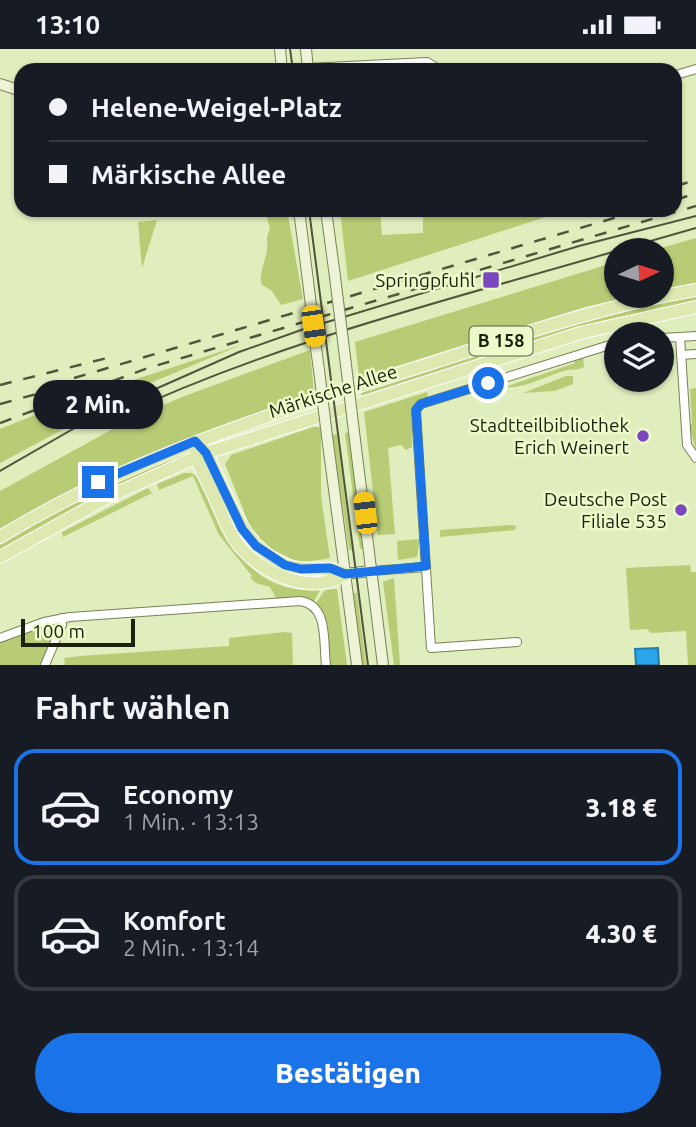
<!DOCTYPE html>
<html lang="de">
<head>
<meta charset="utf-8">
<style>
	body { margin:0; font-family:Ubuntu,sans-serif; background:#242831; color:#f1f3f6; height:100vh; display:flex; flex-direction:column; font-size:26px; white-space:nowrap }
	* { box-sizing:border-box; margin:0 }
	p { font-size:23px; color:#9ea1a6 }
	.icon { flex:none; width:38px; height:38px; fill:none; stroke:currentColor; stroke-width:2; stroke-linecap:round; stroke-linejoin:round }
	.map { position:relative; height:616px; overflow:hidden }
	.side { display:flex; flex-direction:column; background:#171b24; flex:1 }
	.side>* { flex:none }
	.top-card { position:absolute; left:14px; top:14px; width:668px; height:154px; border-radius:21px; box-shadow:0 2px 5px #0004; display:grid; align-content:center; height:154px; padding:0 35px; background:#171b24 }
	.needle { width:46px; rotate:86deg }
	.buttons { position:absolute; left:604px; top:189px; display:grid; gap:14px }
	.buttons a { display:grid; place-items:center; width:70px; height:70px; border-radius:50%; background:#171b24; box-shadow:0 2px 5px #0004; font-size:35px }
	.scale { position:absolute; left:21px; bottom:18px; width:114px; box-sizing:border-box; padding-left:7px; border:4px solid #1c200e; border-top:0; font-size:19px; line-height:24px; white-space:nowrap; color:#1c200e; -webkit-text-stroke:5px #edfaca; paint-order:stroke }
	.end { position:absolute; width:32px; height:32px; margin:-16px; border:9px solid #1a73e8; background:#fff; box-shadow:0 0 0 4px #fff }
	.from { border-radius:50% }
	.bubble { position:absolute; height:49px; border-radius:24px; background:#171b24; box-shadow:0 2px 5px #0004; font-size:23px; font-weight:800; line-height:49px; text-align:center }
	.car { position:absolute; width:21px; height:42px; margin:-21px -10px; border-radius:9px; box-shadow:0 0 5px 2px #0007; background:linear-gradient(#f5c518 24%,#345 0 40%,#f5c518 0 76%,#345 0 86%,#f5c518 0) }
	.top-card b { display:flex; align-items:center; gap:24px; height:66px; font-size:26px }
	.top-card b+b { border-top:2px solid #363941 }
	.top-card i { width:18px; height:18px; background:#f1f3f6 }
	ul { padding:0; list-style:none }
	li { display:flex; align-items:center; gap:21px; height:116px; margin:0 14px 10px; padding:0 21px; border:4px solid #363941; border-radius:21px }
	li div { flex:1 }
	li b { display:block; font-size:26px }
	li em { font-style:normal; font-weight:800 }
	li.on { border-color:#1a73e8 }
	li>.icon { width:63px; height:63px; stroke-width:1.5 }
	h2 { padding:0 35px; font-size:32px; line-height:84px }
	.action { display:flex; gap:14px; margin-top:auto; padding:14px 35px }
	.action a { flex:1; height:80px; border-radius:42px; background:#1a73e8; color:#fff; font-size:28px; font-weight:800; line-height:80px; text-align:center }
	.status { display:flex; justify-content:space-between; align-items:center; height:49px; padding:0 35px; background:#171b24; direction:ltr }
	.status svg { height:19px; fill:currentColor }
	.map>svg:first-child { display:block }
	.green { fill:#b8cc75 }
	.water { fill:#28a5eb; stroke:#247da9; stroke-width:2 }
	.lines { fill:none; stroke-linecap:round; stroke-linejoin:round }
	.street-casing { stroke:#778156; stroke-width:10 }
	.secondary-casing { stroke:#778156; stroke-width:12 }
	.primary-casing { stroke:#fff; stroke-width:14 }
	.street { stroke:#fff; stroke-width:8 }
	.secondary { stroke:#eef4d8; stroke-width:10 }
	.primary { stroke:#dde9b1; stroke-width:12 }
	.tram { stroke:#50563c; stroke-width:2 }
	.rail { stroke:#50563c; stroke-width:2.5; stroke-dasharray:12 12; stroke-linecap:butt }
	.secondary-bridge-casing { stroke:#778156; stroke-width:12; stroke-linecap:butt }
	.secondary-bridge { stroke:#eef4d8; stroke-width:10 }
	.route { stroke:#1a73e8; stroke-width:9 }
	.poi-dot { fill:#7b48c0; stroke:#edfaca; stroke-width:2.5 }
	.labels { text-anchor:middle; stroke-width:5; stroke-linejoin:round; paint-order:stroke }
	.shield { fill:#edfaca; stroke:#5b6146; stroke-width:2 }
	.shield-label { font-size:18px; font-weight:bold; fill:#1c200e }
	.poi-label { font-size:19px; fill:#1c200e; stroke:#edfaca; text-anchor:end }
	.street-label { font-size:19px; fill:#1c200e; stroke:#edfaca }
</style>
</head>
<body>
<div class="status"><b>13:10</b><svg viewBox="0 0 49 12"><path d="M0 12V9h3v3zM5 12V6h3v6zM10 12V3h3v9zM15 12V0h3v12zM26 1h20v11H26zM47 4h2v5h-2z"/></svg></div>
<div class="map">
<svg width="696" height="616" viewBox="0 0 696 616">
	<rect width="100%" height="100%" fill="#e0edbd"/>
	<g class="green">
		<path d="M 265,161 L 287,161 L 303,250 L 281,256 L 272,242 L 261,235 C 260,221 265,213 267,201 C 268,193 265,189 270,180 Z"/>
		<polygon points="340,161 380,161 382,186 423,184 423,168 429,161 567,161 348,232"/>
		<polygon points="157,171 142,219 138,173"/>
		<polygon points="696,189 696,234 662,240 662,201 654,201"/>
		<polygon points="616,213 616,247 633,247 585,258 359,329 355,293"/>
		<polygon points="696,246 696,252 606,271 493,305 542,284 624,261"/>
		<polygon points="241,296 148,335 0,414 0,380 72,351"/>
		<path d="M 310,301 L 314,344 C 203,381 101,421 0,481 L 0,442 L 131,370 L 182,348 Z"/>
		<polygon points="482,304 477,310 362,347 361,342"/>
		<path d="M 583,306 L 584,318 C 579,321 574,320 568,321 C 546,326 525,341 501,338 L 500,333 L 506,332 L 508,337 L 575,314 L 573,309 Z"/>
		<polygon points="566,327 573,327 573,335 555,342 523,344"/>
		<polygon points="696,339 696,402 689,375 692,375 690,340"/>
		<polygon points="427,343 428,348 419,351 412,365 412,398 406,401 401,396 388,399 395,485 378,486 364,363"/>
		<polygon points="313,378 320,378 321,388 321,447 330,509 300,514 265,497 249,475 225,415 231,406"/>
		<polygon points="350,383 365,499 360,500 345,384"/>
		<polygon points="337,385 352,501 349,501 332,386"/>
		<polygon points="181,403 190,404 99,445 0,501 0,496 9,490 78,450"/>
		<path d="M 184,424 L 191,424 L 198,428 C 223,484 246,546 320,541 L 314,552 L 306,549 L 276,549 L 270,538 L 256,534 L 250,529 L 252,527 L 219,486 L 193,427 L 159,441 L 157,435 Z"/>
		<polygon points="148,439 152,444 63,488 62,483"/>
		<polygon points="511,476 516,477 515,481 440,488 440,481"/>
		<polygon points="420,490 417,508 398,511 397,492"/>
		<polygon points="690,516 691,523 696,523 696,616 688,616 686,582 651,584 647,580 630,581 626,519"/>
		<polygon points="394,529 400,616 394,616 383,533"/>
		<polygon points="337,540 347,616 329,616 316,554 325,541"/>
		<polygon points="352,544 357,544 366,616 361,616"/>
		<polygon points="56,574 57,582 42,616 0,616 0,592"/>
		<polygon points="285,583 292,584 293,616 65,616 64,609 80,607 229,597 229,589"/>
	</g>
	<polygon class="water" points="658,599 659,616 636,616 635,600"/>
	<g class="lines">
		<g class="street-casing">
			<g id="street">
				<polyline points="308,19 427,13 440,21"/>
				<polyline points="676,26 696,20"/>
				<polyline points="680,288 687,396 696,409"/>
				<polyline points="662,289 696,287"/>
				<polyline points="681,306 696,305"/>
				<polyline points="482,315 488,334"/>
				<polyline points="371,522 426,518"/>
				<path d="M 0,589 L 44,573 L 70,568 L 300,552 C 329,556 323,593 326,616"/>
				<polyline points="517,593 431,599 416,361 421,355 616,294"/>
				<polyline points="45,616 62,576 62,569"/>
			</g>
		</g>
		<g class="secondary-casing">
			<g id="secondary">
				<polyline points="280,0 282,21"/>
				<polyline points="306,0 308,21"/>
				<polyline points="294,21 308,19"/>
				<polyline points="0,35 21,42"/>
				<polyline points="299,161 308,232"/>
				<polyline points="326,161 335,228"/>
				<polyline points="343,292 346,316"/>
				<polyline points="316,299 319,321"/>
				<polyline points="354,383 383,616"/>
				<polyline points="327,387 357,616"/>
				<polyline points="345,525 371,522"/>
			</g>
		</g>
		<g class="primary-casing">
			<g id="primary">
				<path d="M 203,400 C 210,408 213,419 218,429 C 234,463 246,496 281,514 C 302,525 325,514 345,525"/>
				<path d="M 196,403 C 197,417 207,431 212,443 C 221,462 228,485 242,500 C 265,526 313,547 345,525"/>
				<path d="M 0,488 C 133,407 269,366 416,319 C 508,290 600,257 696,241"/>
				<polyline points="0,508 110,447 206,404 580,284 696,258"/>
			</g>
		</g>
		<use href="#street" class="street"/>
		<use href="#secondary" class="secondary"/>
		<use href="#primary" class="primary"/>
		<g class="tram">
			<polyline points="290,0 293,21"/>
			<polyline points="309,161 368,616"/>
			<polyline points="619,201 696,179"/>
			<path d="M 117,368 C 276,293 449,251 616,202"/>
			<polyline points="0,422 99,365 239,303 304,280 579,197 696,167"/>
		</g>
		<g class="rail">
			<polyline points="676,137 696,131"/>
			<polyline points="676,151 696,144"/>
			<polyline points="74,329 641,161"/>
			<polyline points="0,336 115,307"/>
			<polyline points="0,355 84,332"/>
			<polyline points="0,374 148,319 696,157"/>
		</g>
		<g class="secondary-bridge-casing">
			<g id="secondary-bridge">
				<polyline points="335,228 343,292"/>
				<polyline points="308,232 316,299"/>
				<polyline points="346,316 354,383"/>
				<polyline points="319,321 327,387"/>
			</g>
		</g>
		<use href="#secondary-bridge" class="secondary-bridge"/>
	</g>
	<g class="lines">
		<polyline class="route" points="98,433 195,392 206,404 242,480 256,497 285,516 301,520 330,519 345,525 426,517 416,361 421,355 488,334"/>
	</g>
	<g class="poi-dot">
		<rect x="482" y="222" width="18" height="18" rx="3.5"/>
		<circle cx="643" cy="387" r="7"/>
		<circle cx="681" cy="461" r="7"/>
	</g>
	<g class="labels">
		<rect class="shield" x="469.5" y="277.5" width="63" height="29" rx="5"/>
		<g class="shield-label">
			<text x="501" y="298">B 158</text>
		</g>
		<g class="poi-label">
			<text x="475" y="238">Springpfuhl</text>
			<text x="629" y="383">Stadtteilbibliothek<tspan x="629" dy="22">Erich Weinert</tspan></text>
			<text x="667" y="457">Deutsche Post<tspan x="667" dy="22">Filiale 535</tspan></text>
		</g>
		<g class="street-label">
			<text transform="translate(333 342) rotate(-18)" y="7">Märkische Allee</text>
		</g>
	</g>
</svg>
<div class="buttons">
<a><svg class="needle" viewBox="-14 -14 28 28"><path d="M0-13l5 13h-10z" fill="#e53935"/><path d="M0 13l5-13h-10z" fill="#9ea1a6"/></svg></a>
<a><svg class="icon" aria-label="layers" viewBox="0 0 24 24"><path d="M12 4l9 5-9 5-9-5zM3 14l9 5 9-5"/></svg></a>
</div>
<div class="scale">100 m</div>
<i class="end from" style="left:488px;top:334px"></i>
<i class="end" style="left:98px;top:433px"></i>
<div class="bubble" style="left:33px;top:331px;width:130px">2 Min.</div>
<i class="car" style="left:313px;top:277px;rotate:172deg"></i>
<i class="car" style="left:365px;top:464px;rotate:353deg"></i>
<div class="top-card">
<b><i class="from"></i>Helene-Weigel-Platz</b>
<b><i></i>Märkische Allee</b>
</div>
</div>
<section class="side">
<h2>Fahrt wählen</h2>
<ul>
<li class="on"><svg class="icon" aria-label="car" viewBox="0 0 24 24"><path d="M5 17H2v-5l4-1 3-4h7l3 4 3 1v5h-3M9 17h6M6 11h13"/><circle cx="7" cy="17" r="2"/><circle cx="17" cy="17" r="2"/></svg><div><b>Economy</b><p>1 Min. · 13:13</p></div><em>3.18 €</em></li>
<li><svg class="icon" aria-label="car" viewBox="0 0 24 24"><path d="M5 17H2v-5l4-1 3-4h7l3 4 3 1v5h-3M9 17h6M6 11h13"/><circle cx="7" cy="17" r="2"/><circle cx="17" cy="17" r="2"/></svg><div><b>Komfort</b><p>2 Min. · 13:14</p></div><em>4.30 €</em></li>
</ul>
<div class="action"><a>Bestätigen</a></div>
</section>
</body>
</html>
